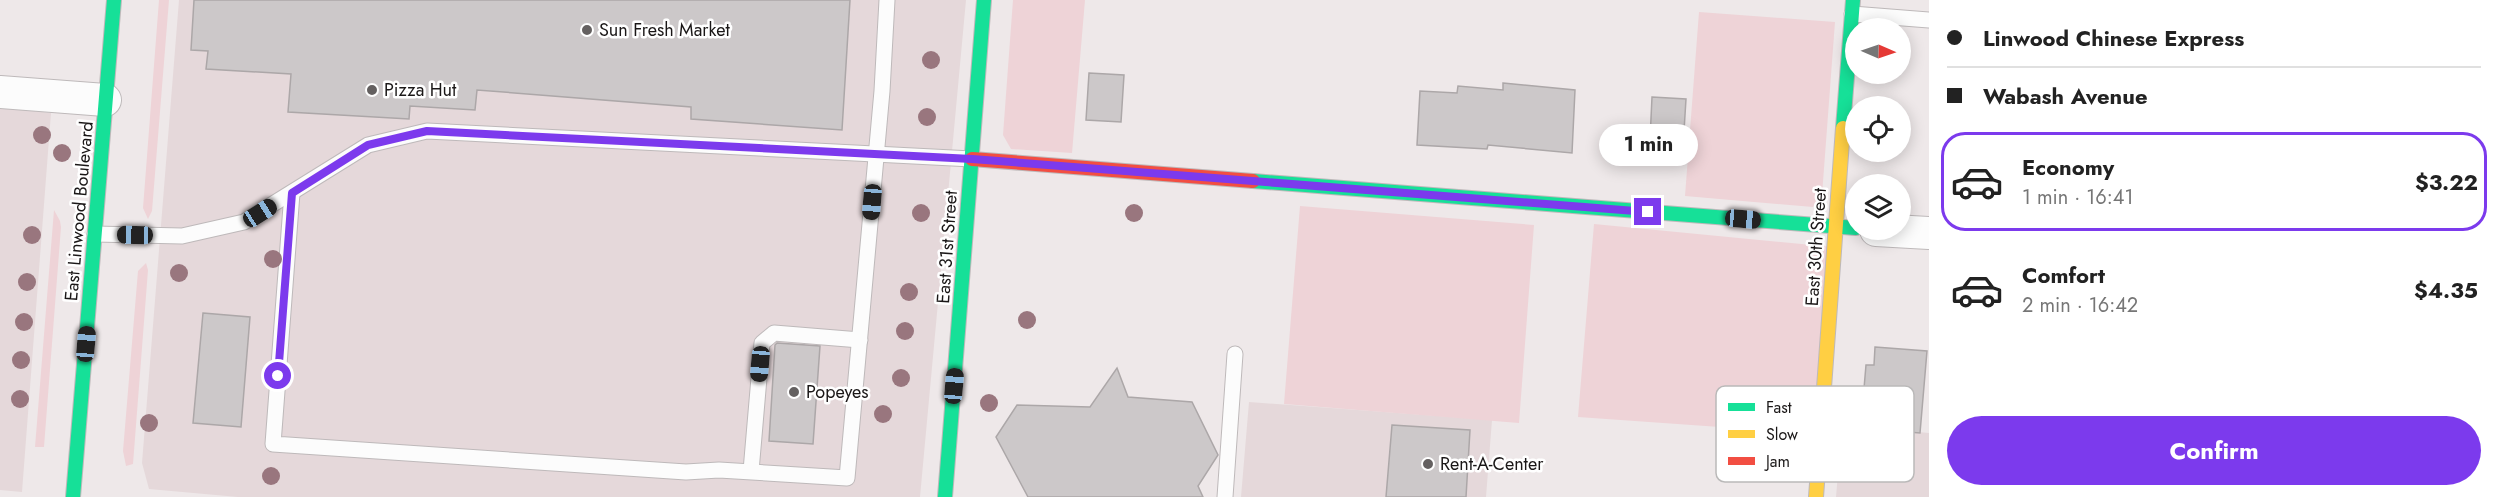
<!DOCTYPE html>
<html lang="en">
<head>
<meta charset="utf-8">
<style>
	body { margin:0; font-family:Jost,sans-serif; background:#f2f2f2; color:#222; height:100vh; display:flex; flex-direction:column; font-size:22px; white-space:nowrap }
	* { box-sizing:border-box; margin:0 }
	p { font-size:20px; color:#767676 }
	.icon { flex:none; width:33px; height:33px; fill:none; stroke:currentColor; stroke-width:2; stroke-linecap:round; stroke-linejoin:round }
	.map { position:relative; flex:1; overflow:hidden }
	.side { display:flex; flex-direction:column; background:#fff; width:570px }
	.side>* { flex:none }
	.hud { display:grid; align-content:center; height:132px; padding:0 18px; background:#fff }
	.needle { width:39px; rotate:92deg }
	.buttons { position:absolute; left:1845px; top:18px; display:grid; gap:12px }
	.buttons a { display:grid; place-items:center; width:66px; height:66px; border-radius:50%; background:#fff; box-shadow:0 3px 15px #0003; font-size:30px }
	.end { position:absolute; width:27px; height:27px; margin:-14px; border:8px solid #7c3aed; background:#fff; box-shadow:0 0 0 3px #fff }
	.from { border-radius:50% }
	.bubble { position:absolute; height:42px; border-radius:21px; background:#fff; box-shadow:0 3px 15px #0003; font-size:20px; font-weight:700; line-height:42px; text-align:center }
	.car { position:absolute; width:18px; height:36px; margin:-18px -9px; border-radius:8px; box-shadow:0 0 4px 2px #0007; background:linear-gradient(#222 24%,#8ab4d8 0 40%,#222 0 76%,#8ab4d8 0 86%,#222 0) }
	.hud b { display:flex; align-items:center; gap:21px; height:57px; font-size:22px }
	.hud b+b { border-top:2px solid #e0e0e0 }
	.hud i { width:15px; height:15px; background:#222 }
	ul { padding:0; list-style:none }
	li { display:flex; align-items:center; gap:18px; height:99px; margin:0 12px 9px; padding:0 6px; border:3px solid transparent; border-radius:24px }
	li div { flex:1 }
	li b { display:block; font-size:22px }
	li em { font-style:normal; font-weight:700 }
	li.active { border-color:#7c3aed }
	li>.icon { width:54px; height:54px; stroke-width:1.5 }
	.cta { display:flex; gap:12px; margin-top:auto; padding:12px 18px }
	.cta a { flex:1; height:69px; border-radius:36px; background:#7c3aed; color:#fff; font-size:24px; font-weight:700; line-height:69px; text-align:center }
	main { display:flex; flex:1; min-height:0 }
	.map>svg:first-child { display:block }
	.built { fill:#e5d8da }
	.green { fill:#eed3d7 }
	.building { fill:#ccc8c9; stroke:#aca7a8; stroke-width:1.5 }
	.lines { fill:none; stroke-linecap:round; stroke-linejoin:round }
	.lane-casing { stroke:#beb9ba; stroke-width:17 }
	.street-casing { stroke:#beb9ba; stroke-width:34 }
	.fast-casing { stroke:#beb9ba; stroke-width:16 }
	.slow-casing { stroke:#beb9ba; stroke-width:16 }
	.jam-casing { stroke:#beb9ba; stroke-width:16 }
	.lane { stroke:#fcfcfc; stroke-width:15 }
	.street { stroke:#fcfcfc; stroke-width:32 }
	.fast { stroke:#16e098; stroke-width:14 }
	.slow { stroke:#ffcf43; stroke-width:14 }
	.jam { stroke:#f24e42; stroke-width:14 }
	.tree { fill:#99767e }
	.route { stroke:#7c3aed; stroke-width:8 }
	.poi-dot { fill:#646060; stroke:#fff; stroke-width:2 }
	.labels { text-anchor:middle; stroke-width:5; stroke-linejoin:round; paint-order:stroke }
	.poi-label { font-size:18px; fill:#1a1717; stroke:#fff; text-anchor:start }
	.street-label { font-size:18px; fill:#1a1717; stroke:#fff }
	.key { fill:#fff; stroke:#bab9b9; stroke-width:1.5 }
	.key-label { font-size:16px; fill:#1a1717 }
</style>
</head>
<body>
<main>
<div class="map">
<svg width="1929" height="497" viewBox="0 0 1929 497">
	<rect width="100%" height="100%" fill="#eee8e9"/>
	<g class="built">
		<polygon points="179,0 966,0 920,497 238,497 149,489 142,463"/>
		<polygon points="0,107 51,113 22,492 0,490"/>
		<polygon points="1249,402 1492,420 1486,497 1241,497"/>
		<polygon points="1842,425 1929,433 1929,497 1836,497"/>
	</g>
	<g class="green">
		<polygon points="159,0 169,0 152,211 148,219 143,208"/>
		<polygon points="1013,0 1085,0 1072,153 1011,149 1003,135"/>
		<polygon points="1699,12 1835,22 1822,195 1813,207 1685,196"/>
		<polygon points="1300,206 1534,225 1519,423 1284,404"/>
		<polygon points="54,210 60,221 61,227 44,447 35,447"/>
		<polygon points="1594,224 1833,247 1820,434 1578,417"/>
		<polygon points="146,263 148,270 133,464 126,466 123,451 138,271"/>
	</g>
	<g class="building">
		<polygon points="194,0 850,0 842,130 691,119 691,107 477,90 475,110 410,106 409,119 288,112 291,74 206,69 208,51 191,50"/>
		<polygon points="1089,73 1124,75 1121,122 1086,120"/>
		<polygon points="1503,83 1575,90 1572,153 1488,145 1487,149 1417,145 1420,91 1457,93 1458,86 1503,90"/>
		<polygon points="1652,97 1686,99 1682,163 1649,161"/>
		<polygon points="203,313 250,317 241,427 193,423"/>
		<polygon points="777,343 820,346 813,444 769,441 775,345"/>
		<polygon points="1875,347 1927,351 1920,433 1869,429 1870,412 1862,412 1866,365 1874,365"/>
		<polygon points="1117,368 1128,397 1192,402 1218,455 1198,486 1203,497 1028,497 996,437 1017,405 1090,407"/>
		<polygon points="1392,425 1470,430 1466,497 1386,497"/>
	</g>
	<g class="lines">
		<g class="lane-casing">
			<g id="lane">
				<polyline points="1852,14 1929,20"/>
				<polyline points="292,193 273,444 686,472 719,470 847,478 882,91 887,0"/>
				<polyline points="95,234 182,236 244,222 368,145 427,131 972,159"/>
				<polyline points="751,471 762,343 774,333 860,340"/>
				<polyline points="1225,497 1235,354"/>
			</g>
		</g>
		<g class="street-casing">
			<g id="street">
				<polyline points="0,92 105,100"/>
				<polyline points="1876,230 1929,233"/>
			</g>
		</g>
		<g class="fast-casing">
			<g id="fast">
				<polyline points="1843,128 1853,0"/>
				<polyline points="1253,181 1856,228"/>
				<polyline points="73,497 114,0"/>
				<polyline points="945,497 984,0"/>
			</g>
		</g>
		<g class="slow-casing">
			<polyline id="slow" points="1816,497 1843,128"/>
		</g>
		<g class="jam-casing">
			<polyline id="jam" points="972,159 1253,181"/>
		</g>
		<use href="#lane" class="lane"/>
		<use href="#street" class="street"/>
		<use href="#fast" class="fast"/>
		<use href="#slow" class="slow"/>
		<use href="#jam" class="jam"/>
	</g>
	<g class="tree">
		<circle cx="931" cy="60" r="9"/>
		<circle cx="927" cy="117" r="9"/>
		<circle cx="42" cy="135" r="9"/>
		<circle cx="62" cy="153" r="9"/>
		<circle cx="921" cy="213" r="9"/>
		<circle cx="1134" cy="213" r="9"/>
		<circle cx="32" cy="235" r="9"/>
		<circle cx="273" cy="259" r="9"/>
		<circle cx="179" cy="273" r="9"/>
		<circle cx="27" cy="282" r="9"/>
		<circle cx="909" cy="292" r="9"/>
		<circle cx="1027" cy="320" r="9"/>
		<circle cx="24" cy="322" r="9"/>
		<circle cx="905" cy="331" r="9"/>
		<circle cx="21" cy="360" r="9"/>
		<circle cx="901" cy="378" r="9"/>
		<circle cx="20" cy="399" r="9"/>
		<circle cx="989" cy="403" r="9"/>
		<circle cx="883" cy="414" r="9"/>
		<circle cx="149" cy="423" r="9"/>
		<circle cx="271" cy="476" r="9"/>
	</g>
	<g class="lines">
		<polyline class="route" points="278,376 292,193 368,145 427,131 972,159 1648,212"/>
	</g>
	<g class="poi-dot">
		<circle cx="587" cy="30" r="6"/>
		<circle cx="372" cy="90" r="6"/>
		<circle cx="794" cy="392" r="6"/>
		<circle cx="1428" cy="464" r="6"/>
	</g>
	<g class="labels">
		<g class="poi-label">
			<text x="599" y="36">Sun Fresh Market</text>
			<text x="384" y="96">Pizza Hut</text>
			<text x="806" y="398">Popeyes</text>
			<text x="1440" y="470">Rent-A-Center</text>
		</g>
		<g class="street-label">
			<text transform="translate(79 211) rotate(-85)" y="6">East Linwood Boulevard</text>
			<text transform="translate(947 247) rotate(-86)" y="6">East 31st Street</text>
			<text transform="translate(1816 247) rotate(-86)" y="6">East 30th Street</text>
		</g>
	</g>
	<rect x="1716" y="386" width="198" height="96" rx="9" class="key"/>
	<rect x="1728" y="403" width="27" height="8" fill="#16e098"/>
	<rect x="1728" y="430" width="27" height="8" fill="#ffcf43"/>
	<rect x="1728" y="457" width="27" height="8" fill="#f24e42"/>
	<g class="key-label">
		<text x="1766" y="413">Fast</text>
		<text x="1766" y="440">Slow</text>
		<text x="1766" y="467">Jam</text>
	</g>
</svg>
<div class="buttons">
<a><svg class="needle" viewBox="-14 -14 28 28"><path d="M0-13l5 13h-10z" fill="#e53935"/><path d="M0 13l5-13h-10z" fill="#767676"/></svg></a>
<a><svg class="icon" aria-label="locate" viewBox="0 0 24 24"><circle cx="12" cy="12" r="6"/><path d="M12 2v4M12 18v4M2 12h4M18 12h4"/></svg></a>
<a><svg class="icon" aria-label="layers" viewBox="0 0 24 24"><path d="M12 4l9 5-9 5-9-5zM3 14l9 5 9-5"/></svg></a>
</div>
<i class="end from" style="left:278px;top:376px"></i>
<i class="end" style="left:1648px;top:212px"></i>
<div class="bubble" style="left:1599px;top:124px;width:99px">1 min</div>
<i class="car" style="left:872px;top:202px;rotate:185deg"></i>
<i class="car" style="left:260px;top:213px;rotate:58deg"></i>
<i class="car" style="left:1743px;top:219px;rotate:95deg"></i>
<i class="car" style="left:135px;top:235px;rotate:271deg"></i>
<i class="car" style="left:86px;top:344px;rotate:5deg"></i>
<i class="car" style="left:760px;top:364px;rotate:185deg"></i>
<i class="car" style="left:954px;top:386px;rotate:5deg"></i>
</div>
<section class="side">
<div class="hud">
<b><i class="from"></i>Linwood Chinese Express</b>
<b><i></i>Wabash Avenue</b>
</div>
<ul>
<li class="active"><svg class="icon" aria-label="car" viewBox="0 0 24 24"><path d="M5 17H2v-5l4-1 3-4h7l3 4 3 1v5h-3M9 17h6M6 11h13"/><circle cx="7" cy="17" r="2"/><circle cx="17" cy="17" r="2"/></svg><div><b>Economy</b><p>1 min · 16:41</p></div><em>$3.22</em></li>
<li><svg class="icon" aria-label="car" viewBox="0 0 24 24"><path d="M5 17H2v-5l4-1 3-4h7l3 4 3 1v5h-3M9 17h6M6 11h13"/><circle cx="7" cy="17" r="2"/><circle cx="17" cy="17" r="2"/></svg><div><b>Comfort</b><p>2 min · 16:42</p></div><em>$4.35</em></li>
</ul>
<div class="cta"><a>Confirm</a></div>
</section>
</main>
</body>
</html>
